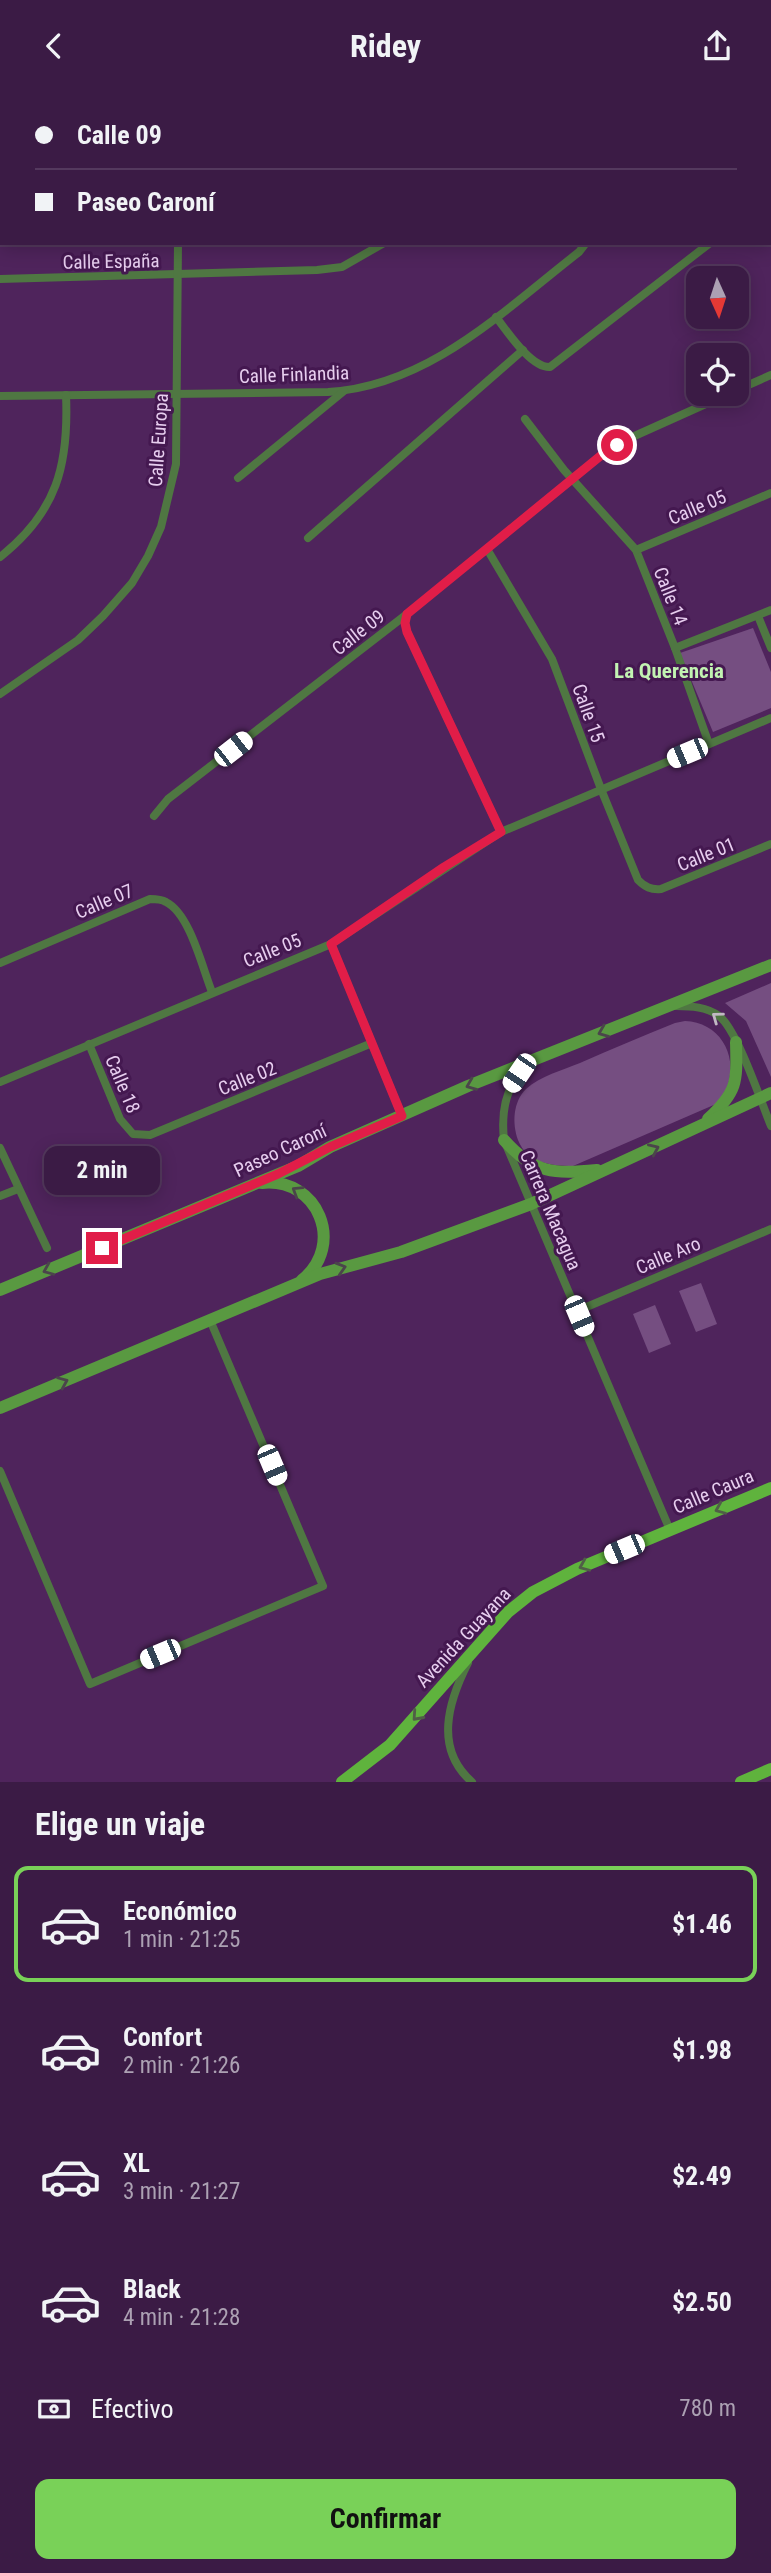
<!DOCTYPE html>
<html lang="es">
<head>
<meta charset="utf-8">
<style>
	body { margin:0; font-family:"Roboto Condensed",sans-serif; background:#462850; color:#f1f3f6; height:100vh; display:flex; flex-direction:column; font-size:26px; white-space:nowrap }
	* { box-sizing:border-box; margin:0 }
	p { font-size:23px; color:#aca1b3 }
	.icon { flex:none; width:38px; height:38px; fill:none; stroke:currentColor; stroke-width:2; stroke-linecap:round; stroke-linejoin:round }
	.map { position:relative; height:1691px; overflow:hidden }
	.drawer { display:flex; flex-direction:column; background:#3b1b45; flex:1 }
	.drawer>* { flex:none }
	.guide { position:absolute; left:0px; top:0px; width:772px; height:154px; box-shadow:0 4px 18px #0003,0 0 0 2px #54395e; display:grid; align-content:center; height:154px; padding:0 35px; background:#3b1b45 }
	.needle { width:46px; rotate:177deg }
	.buttons { position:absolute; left:686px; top:175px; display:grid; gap:14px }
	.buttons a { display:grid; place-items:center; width:63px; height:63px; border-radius:14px; background:#3b1b45; box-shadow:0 4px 18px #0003,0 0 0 2px #54395e; font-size:35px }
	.end { position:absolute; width:32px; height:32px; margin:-16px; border:9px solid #e11d48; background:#fff; box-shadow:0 0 0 4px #fff }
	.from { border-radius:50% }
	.bubble { position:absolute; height:49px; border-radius:14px; background:#3b1b45; box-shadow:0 4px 18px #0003,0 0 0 2px #54395e; font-size:23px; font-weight:700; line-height:49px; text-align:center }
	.car { position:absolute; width:21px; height:42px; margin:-21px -10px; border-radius:9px; box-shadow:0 0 5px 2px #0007; background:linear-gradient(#fff 24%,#345 0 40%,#fff 0 76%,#345 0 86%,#fff 0) }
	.guide b { display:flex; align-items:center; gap:24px; height:66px; font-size:26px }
	.guide b+b { border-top:2px solid #54395e }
	.guide i { width:18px; height:18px; background:#f1f3f6 }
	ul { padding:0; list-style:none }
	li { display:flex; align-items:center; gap:21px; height:116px; margin:0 14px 10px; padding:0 21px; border:4px solid transparent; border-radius:14px }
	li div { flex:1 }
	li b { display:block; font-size:26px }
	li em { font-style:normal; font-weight:700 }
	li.active { border-color:#79d158 }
	li>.icon { width:63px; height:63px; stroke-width:1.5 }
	h2 { padding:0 35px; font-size:32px; line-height:84px }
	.pay { display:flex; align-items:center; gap:18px; height:77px; padding:0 35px; font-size:26px }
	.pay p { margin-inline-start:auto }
	.cta { display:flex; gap:14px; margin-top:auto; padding:14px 35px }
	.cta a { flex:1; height:80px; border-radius:14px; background:#79d158; color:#111; font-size:28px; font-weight:700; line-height:80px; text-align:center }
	header { display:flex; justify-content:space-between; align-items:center; height:91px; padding:0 35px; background:#3b1b45; font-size:32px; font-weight:700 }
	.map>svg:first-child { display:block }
	.green { fill:#754e81 }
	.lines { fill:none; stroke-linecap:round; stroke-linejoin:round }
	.street { stroke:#4f7742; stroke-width:8 }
	.secondary { stroke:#599941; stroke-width:12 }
	.primary { stroke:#5fb33d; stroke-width:12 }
	.oneway { stroke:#c1b8c4 }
	.oneway2 { stroke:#4b454b }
	.oneway3 { stroke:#505e47 }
	.route { stroke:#e11d48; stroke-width:9 }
	.labels { text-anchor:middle; stroke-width:6; stroke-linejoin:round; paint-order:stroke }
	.street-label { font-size:19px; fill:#e7ceef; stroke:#441850 }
	.neighbourhood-label { font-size:21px; font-weight:bold; fill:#c2f3b2; stroke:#441850 }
</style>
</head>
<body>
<header><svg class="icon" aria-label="back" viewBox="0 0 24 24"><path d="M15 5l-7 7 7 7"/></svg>Ridey<svg class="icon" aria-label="share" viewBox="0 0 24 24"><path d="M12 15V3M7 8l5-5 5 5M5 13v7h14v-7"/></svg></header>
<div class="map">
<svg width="771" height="1691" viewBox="0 0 771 1691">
	<rect width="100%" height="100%" fill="#4f245c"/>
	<g class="green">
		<polygon points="753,537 771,581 771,617 713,641 680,562"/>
		<polygon points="771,892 771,986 746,930 725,912"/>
		<path d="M 685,930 C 718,931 738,962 728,994 C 726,1000 720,1007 716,1013 L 573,1075 C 551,1075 527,1072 518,1049 C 512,1032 513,1011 526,998 C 540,985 563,979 580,972 C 611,958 643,945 675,932 Z"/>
		<polygon points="701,1192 717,1233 696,1241 679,1200"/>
		<polygon points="655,1214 671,1253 649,1262 633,1223"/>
	</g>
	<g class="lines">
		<g class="street">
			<polyline points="177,0 177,2"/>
			<polyline points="483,0 484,2"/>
			<polyline points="677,0 678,2"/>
			<polyline points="582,2 584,0"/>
			<polyline points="0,66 2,66"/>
			<polyline points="0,188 317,179 342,176 384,152"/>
			<path d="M 496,226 C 507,240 531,277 550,276 L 710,152"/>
			<polyline points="737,299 771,284"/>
			<path d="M 0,305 L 328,301 C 429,295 503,220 579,161 L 586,152"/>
			<polyline points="525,328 564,379 636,459 675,557 709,653"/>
			<polyline points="238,387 344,300"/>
			<polyline points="308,447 523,259"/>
			<path d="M 487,458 L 552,568 L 601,698 L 638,789 C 645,796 651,799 661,798 L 771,753"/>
			<polyline points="636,459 771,402"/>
			<path d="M 0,466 C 57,421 69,374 66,304"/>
			<polyline points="407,523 405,532 407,541 501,741"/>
			<polyline points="758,525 771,557"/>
			<polyline points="675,557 771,519"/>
			<polyline points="0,603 78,549 103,525 132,492 148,465 161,436 176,373 178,152"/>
			<polyline points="154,725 168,708 407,523 604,362 630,347 728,303"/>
			<polyline points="331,853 402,1025"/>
			<path d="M 0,872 L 150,808 C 155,808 161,808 166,811 C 190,823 202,876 212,901"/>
			<path d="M 676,915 C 691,915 707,916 719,925 C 737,938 761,1011 771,1035"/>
			<polyline points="89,953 120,1028 133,1043 150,1044 372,952"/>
			<path d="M 527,975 C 505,994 501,1021 504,1049 L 670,1439"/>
			<polyline points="0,991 331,853 501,741 771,627"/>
			<polyline points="0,1057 47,1157"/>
			<polyline points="0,1105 18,1098"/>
			<polyline points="577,1220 771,1138"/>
			<polyline points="0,1380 90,1593 323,1495 210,1229"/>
			<path d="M 468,1572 C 448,1611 434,1658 472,1691"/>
		</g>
		<g class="secondary">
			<polyline points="739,0 740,2"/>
			<polyline points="770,38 771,39"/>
			<path d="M 708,1028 C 738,1000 737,991 736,951"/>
			<path d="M 504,1049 C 534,1083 554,1083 597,1079"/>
			<path d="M 262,1092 C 318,1086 346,1154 302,1189"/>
			<polyline points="0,1199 298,1075 330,1056 468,995 771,874"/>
			<polyline points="0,1317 320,1183 401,1161 531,1113 771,1002"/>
		</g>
		<g class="primary">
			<polyline points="342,1691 390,1654 508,1521 533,1501 577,1478 771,1397"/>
			<polyline points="741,1691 771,1678"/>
		</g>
	</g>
	<defs><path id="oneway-chevron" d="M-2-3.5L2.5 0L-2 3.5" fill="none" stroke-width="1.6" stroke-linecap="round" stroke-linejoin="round" transform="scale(1.75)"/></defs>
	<use class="oneway" href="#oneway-chevron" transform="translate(717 926) rotate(-144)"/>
	<g class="oneway2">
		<use href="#oneway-chevron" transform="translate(603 941) rotate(158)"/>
		<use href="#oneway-chevron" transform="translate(471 994) rotate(158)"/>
		<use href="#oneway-chevron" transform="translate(654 1058) rotate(-24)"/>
		<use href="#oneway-chevron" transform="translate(297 1100) rotate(-148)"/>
		<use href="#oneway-chevron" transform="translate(341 1177) rotate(-17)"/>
		<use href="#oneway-chevron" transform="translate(48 1179) rotate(157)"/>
		<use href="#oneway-chevron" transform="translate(63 1291) rotate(-23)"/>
	</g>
	<g class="oneway3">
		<use href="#oneway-chevron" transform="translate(720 1418) rotate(157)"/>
		<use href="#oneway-chevron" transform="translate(584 1475) rotate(157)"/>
		<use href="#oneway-chevron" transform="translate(417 1625) rotate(132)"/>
	</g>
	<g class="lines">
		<polyline class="route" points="102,1157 278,1083 330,1056 402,1025 331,853 444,776 501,741 407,541 405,532 407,523 604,362 617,354"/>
	</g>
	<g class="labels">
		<g class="street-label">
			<text transform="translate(111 170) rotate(-1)" y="7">Calle España</text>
			<text transform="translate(294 283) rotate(-2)" y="7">Calle Finlandia</text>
			<text transform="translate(158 349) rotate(-86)" y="7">Calle Europa</text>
			<text transform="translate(697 416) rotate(-23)" y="7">Calle 05</text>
			<text transform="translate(671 505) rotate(68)" y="7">Calle 14</text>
			<text transform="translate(358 541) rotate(-38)" y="7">Calle 09</text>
			<text transform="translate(589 622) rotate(70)" y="7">Calle 15</text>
			<text transform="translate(706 763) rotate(-22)" y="7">Calle 01</text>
			<text transform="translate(104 810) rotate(-23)" y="7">Calle 07</text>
			<text transform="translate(272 859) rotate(-22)" y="7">Calle 05</text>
			<text transform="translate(247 987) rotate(-22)" y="7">Calle 02</text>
			<text transform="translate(123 993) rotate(67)" y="7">Calle 18</text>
			<text transform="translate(280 1059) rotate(-25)" y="7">Paseo Caroní</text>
			<text transform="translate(551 1119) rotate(67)" y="7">Carrera Macagua</text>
			<text transform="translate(668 1164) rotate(-23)" y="7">Calle Aro</text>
			<text transform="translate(713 1400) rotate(-23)" y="7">Calle Caura</text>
			<text transform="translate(463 1546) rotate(-47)" y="7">Avenida Guayana</text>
		</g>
		<g class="neighbourhood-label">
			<text x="669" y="587">La Querencia</text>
		</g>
	</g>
</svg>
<div class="buttons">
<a><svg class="needle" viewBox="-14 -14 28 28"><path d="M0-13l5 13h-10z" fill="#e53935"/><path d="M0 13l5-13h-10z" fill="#aca1b3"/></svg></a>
<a><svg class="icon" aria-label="locate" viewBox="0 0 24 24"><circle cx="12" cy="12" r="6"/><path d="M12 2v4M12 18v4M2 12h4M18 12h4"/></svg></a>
</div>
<i class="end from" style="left:617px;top:354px"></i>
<i class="end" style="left:102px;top:1157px"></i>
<div class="bubble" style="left:44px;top:1055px;width:116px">2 min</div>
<i class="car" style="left:233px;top:658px;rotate:52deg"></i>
<i class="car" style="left:687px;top:662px;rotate:247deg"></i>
<i class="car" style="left:519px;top:982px;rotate:214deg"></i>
<i class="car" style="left:579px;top:1225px;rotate:157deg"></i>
<i class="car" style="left:272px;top:1374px;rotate:157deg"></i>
<i class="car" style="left:624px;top:1458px;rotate:247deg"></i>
<i class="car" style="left:160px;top:1563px;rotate:247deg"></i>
<div class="guide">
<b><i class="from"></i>Calle 09</b>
<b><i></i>Paseo Caroní</b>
</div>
</div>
<section class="drawer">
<h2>Elige un viaje</h2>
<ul>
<li class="active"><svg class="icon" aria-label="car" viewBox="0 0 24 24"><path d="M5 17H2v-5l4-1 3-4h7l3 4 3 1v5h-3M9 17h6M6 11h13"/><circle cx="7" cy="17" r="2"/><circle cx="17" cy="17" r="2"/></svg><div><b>Económico</b><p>1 min · 21:25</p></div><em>$1.46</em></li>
<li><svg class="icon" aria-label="car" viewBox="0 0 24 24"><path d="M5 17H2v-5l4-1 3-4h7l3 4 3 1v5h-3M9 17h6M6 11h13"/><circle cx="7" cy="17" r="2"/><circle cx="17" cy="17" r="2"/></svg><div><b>Confort</b><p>2 min · 21:26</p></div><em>$1.98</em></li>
<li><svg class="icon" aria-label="car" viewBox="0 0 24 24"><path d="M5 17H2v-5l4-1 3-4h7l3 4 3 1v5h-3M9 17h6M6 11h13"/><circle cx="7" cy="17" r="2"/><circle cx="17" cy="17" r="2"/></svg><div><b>XL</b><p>3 min · 21:27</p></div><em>$2.49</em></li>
<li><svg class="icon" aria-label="car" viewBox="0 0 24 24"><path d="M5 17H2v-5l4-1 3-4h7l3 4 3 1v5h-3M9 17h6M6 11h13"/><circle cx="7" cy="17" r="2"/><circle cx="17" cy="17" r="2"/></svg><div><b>Black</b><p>4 min · 21:28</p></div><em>$2.50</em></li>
</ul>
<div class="pay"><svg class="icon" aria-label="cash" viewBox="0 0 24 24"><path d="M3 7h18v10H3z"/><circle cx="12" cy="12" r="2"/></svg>Efectivo<p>780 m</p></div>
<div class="cta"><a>Confirmar</a></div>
</section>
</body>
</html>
